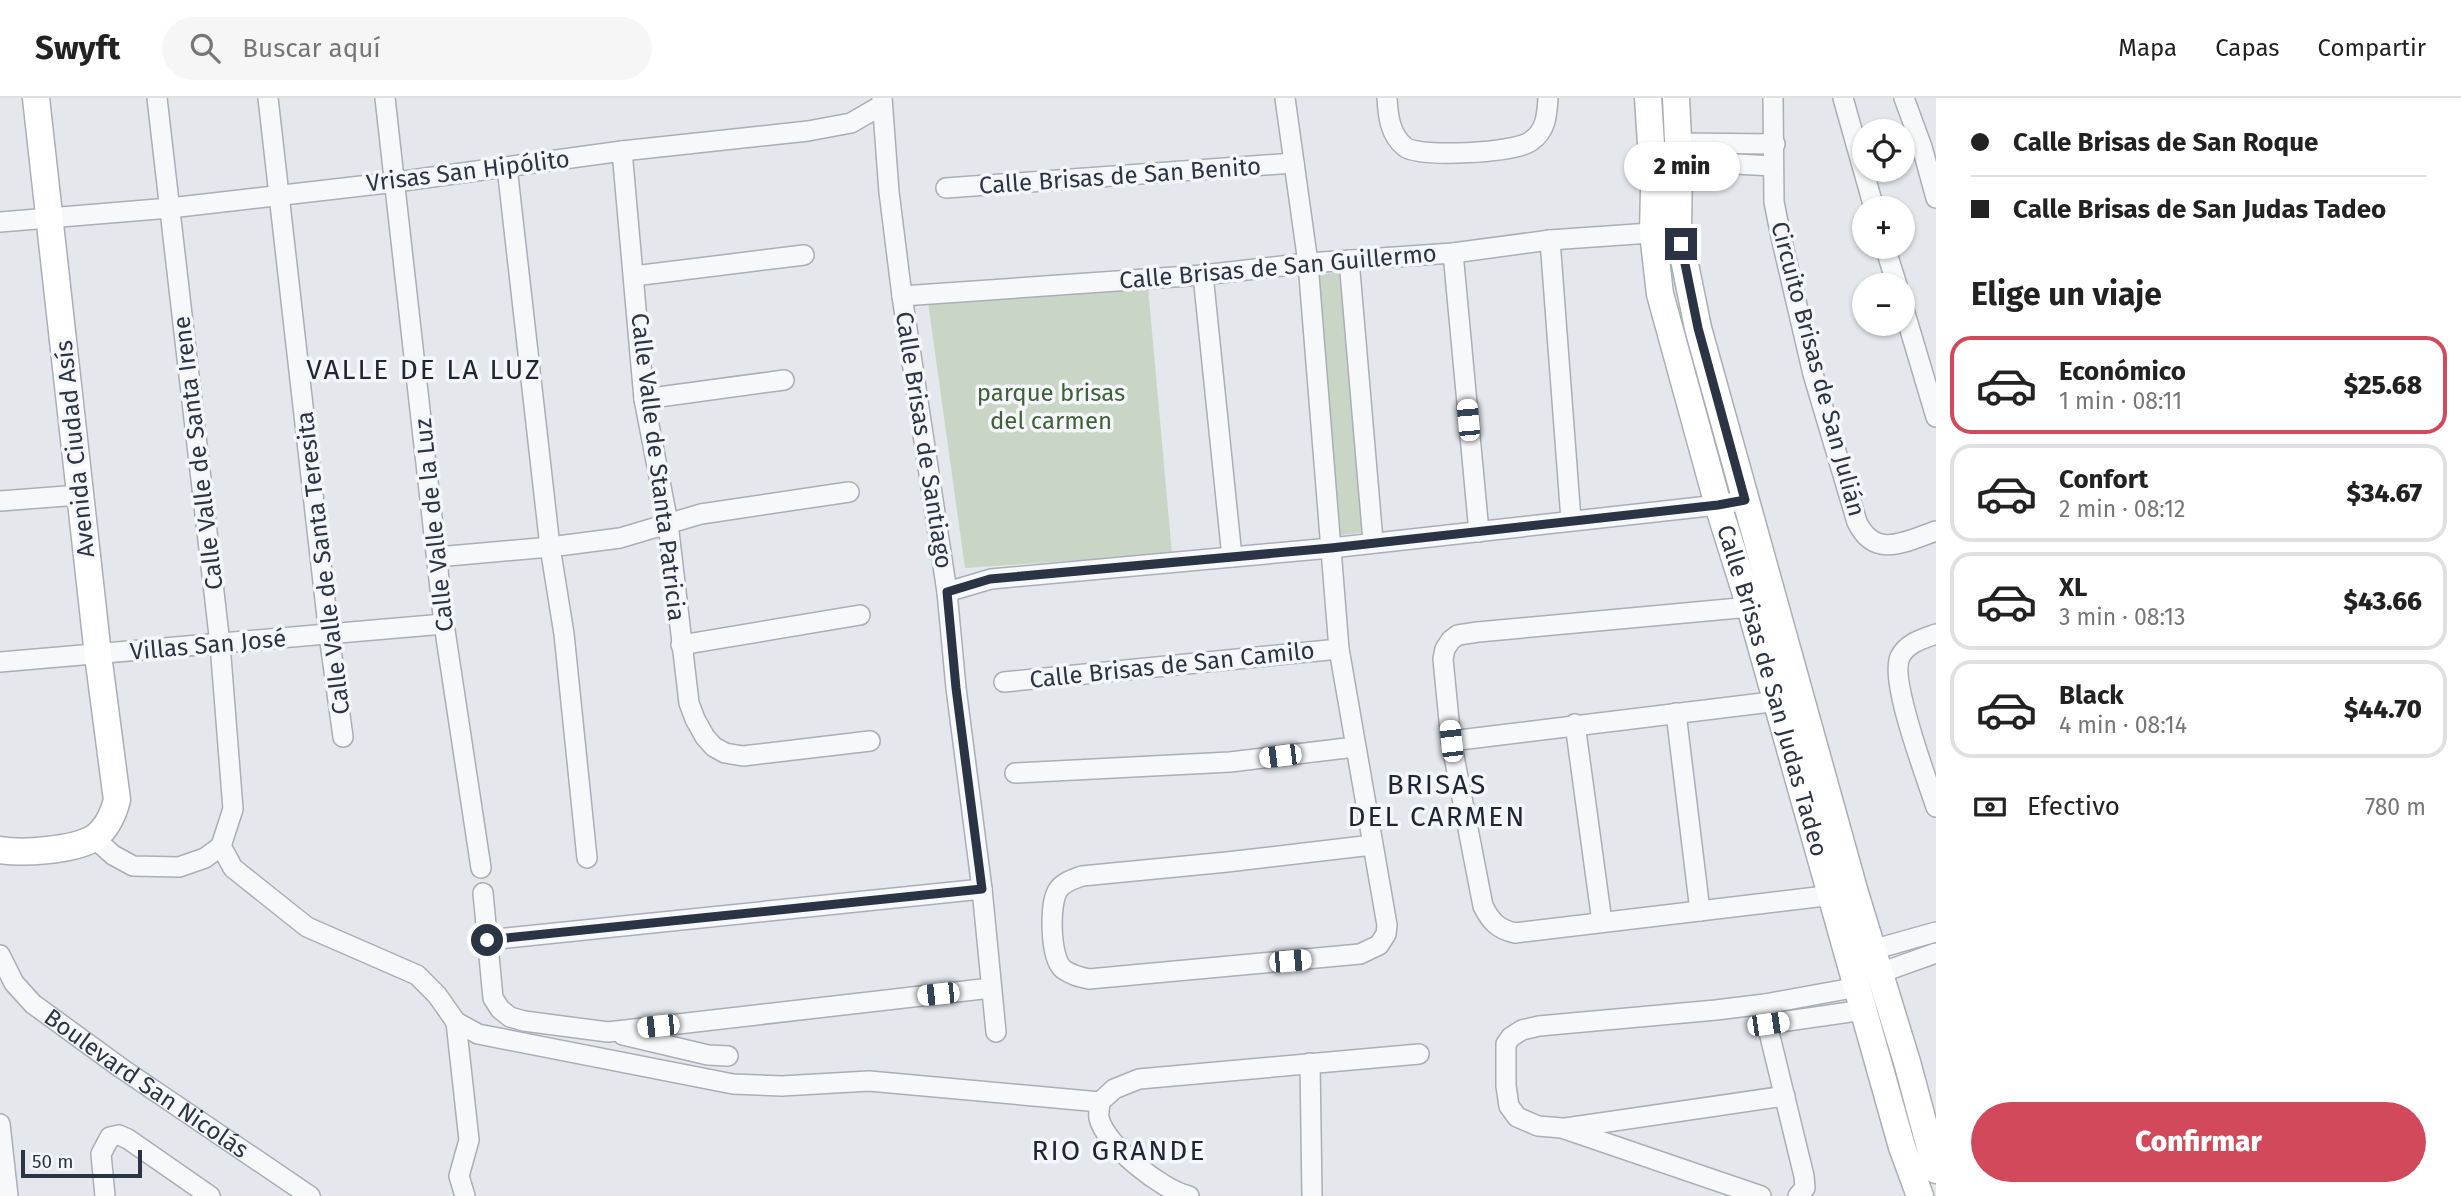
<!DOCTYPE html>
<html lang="es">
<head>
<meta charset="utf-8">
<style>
	body { margin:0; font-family:"Fira Sans",sans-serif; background:#f6f6f6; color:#222; height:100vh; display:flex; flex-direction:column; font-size:26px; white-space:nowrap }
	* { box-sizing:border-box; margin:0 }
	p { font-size:23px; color:#767676 }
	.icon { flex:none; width:38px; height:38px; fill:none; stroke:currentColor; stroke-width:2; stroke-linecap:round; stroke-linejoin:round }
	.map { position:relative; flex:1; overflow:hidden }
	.panel { display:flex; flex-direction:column; background:#fff; width:525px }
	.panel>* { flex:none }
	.top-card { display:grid; align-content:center; height:154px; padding:0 35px; background:#fff }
	.controls { position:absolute; left:1852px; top:21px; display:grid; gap:14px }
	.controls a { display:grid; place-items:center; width:63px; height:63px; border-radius:50%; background:#fff; box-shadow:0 2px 5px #0004; font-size:35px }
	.scale { position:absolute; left:21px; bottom:18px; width:121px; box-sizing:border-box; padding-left:7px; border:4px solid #2b3445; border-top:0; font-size:19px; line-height:24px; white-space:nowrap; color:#2b3445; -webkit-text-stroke:5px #f4f6f9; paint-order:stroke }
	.end { position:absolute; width:32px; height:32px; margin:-16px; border:9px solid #2b3445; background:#fff; box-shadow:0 0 0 4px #fff }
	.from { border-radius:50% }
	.bubble { position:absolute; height:49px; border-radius:24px; background:#fff; box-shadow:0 2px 5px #0004; font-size:23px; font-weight:800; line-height:49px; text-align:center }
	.car { position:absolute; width:21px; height:42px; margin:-21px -10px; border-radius:9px; box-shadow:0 0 5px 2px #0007; background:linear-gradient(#fff 24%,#345 0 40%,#fff 0 76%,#345 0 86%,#fff 0) }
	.top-card b { display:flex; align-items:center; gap:24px; height:66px; font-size:26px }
	.top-card b+b { border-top:2px solid #e0e0e0 }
	.top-card i { width:18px; height:18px; background:#222 }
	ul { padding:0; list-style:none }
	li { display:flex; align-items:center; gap:21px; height:98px; margin:0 14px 10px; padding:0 21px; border:4px solid #e0e0e0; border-radius:21px }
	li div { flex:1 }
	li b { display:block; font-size:26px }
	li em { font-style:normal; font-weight:800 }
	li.active { border-color:#d1495b }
	li>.icon { width:63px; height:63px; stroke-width:1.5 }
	h2 { padding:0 35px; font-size:32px; line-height:84px }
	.pay { display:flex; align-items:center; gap:18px; height:77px; padding:0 35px; font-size:26px }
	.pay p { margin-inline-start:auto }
	.button { display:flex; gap:14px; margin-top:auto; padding:14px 35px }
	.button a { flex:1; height:80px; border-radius:42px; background:#d1495b; color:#fff; font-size:28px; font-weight:800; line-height:80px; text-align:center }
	header { display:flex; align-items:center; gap:42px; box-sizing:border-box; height:98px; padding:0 35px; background:#fff; border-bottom:2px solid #e0e0e0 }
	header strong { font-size:33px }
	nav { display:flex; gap:38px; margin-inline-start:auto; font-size:24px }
	.search { width:490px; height:63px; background:#f6f6f6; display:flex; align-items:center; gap:18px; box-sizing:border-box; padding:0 24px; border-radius:38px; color:#767676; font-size:26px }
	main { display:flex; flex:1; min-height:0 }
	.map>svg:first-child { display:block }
	.green { fill:#c9d6c5 }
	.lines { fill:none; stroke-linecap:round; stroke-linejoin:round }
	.street-casing { stroke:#a9aeb7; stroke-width:22 }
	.secondary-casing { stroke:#a9aeb7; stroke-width:29 }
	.street { stroke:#f7f8fa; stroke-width:19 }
	.secondary { stroke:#fff; stroke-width:26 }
	.route { stroke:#2b3445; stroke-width:9 }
	.labels { text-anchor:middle; stroke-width:7; stroke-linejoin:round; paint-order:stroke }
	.street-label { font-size:24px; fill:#2b3445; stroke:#f4f6f9 }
	.park-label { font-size:24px; fill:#3f6138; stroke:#f4f6f9 }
	.quarter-label { font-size:28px; letter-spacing:2px; fill:#1d2536; stroke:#f4f6f9 }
</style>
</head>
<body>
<header>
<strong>Swyft</strong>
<div class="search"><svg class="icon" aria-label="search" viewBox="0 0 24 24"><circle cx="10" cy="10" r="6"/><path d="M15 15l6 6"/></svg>Buscar aquí</div>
<nav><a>Mapa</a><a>Capas</a><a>Compartir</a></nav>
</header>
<main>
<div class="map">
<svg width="1936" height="1098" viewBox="0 0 1936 1098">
	<rect width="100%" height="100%" fill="#e4e7ec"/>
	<g class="green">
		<polygon points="1344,174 1369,434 1338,437 1314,177"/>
		<polygon points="1148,189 1172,456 965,470 928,204"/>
	</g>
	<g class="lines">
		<g class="street-casing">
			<g id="street">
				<polyline points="268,0 329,537 343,639"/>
				<polyline points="385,0 444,526 481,770"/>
				<polyline points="882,0 889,94 902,198 947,494 956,590 982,791 996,934"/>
				<path d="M 1285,0 L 1308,165 L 1339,551 L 1387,827 L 1386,836 L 1379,847 L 1360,856 L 1089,881 C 1080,879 1071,877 1063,871 C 1050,860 1049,806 1058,792 C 1063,784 1074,781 1082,778 L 1227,764 L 1372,747"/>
				<path d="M 1387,0 C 1388,18 1390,37 1405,49 C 1420,60 1516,55 1531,43 C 1546,33 1547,17 1548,0"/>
				<path d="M 1773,0 L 1774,104 L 1781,139 L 1813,276 L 1857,424 C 1875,462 1906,443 1936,433"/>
				<polyline points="1843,0 1874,110"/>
				<polyline points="1904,0 1922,49 1936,100"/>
				<polyline points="1678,45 1775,46"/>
				<polyline points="622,53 644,301 668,425 689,605 695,621 705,639 714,649 725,655 743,658 870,643"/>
				<polyline points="1679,63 1773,68"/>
				<polyline points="507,69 550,449 564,536 587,760"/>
				<polyline points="946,90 1294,65"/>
				<polyline points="0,124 170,110 396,84 622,53 808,33 851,25 882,7"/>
				<polyline points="1550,142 1571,422"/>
				<polyline points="1885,149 1897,187"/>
				<polyline points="1453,155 1479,434"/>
				<polyline points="1349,162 1373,443"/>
				<polyline points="1203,177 1232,459"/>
				<polyline points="634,178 804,157"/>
				<polyline points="902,198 1203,177 1308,165 1453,155 1550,142 1665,134"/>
				<polyline points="1902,205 1936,319"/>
				<polyline points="644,301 784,282"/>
				<polyline points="0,403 79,397"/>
				<polyline points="437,459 550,449 620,440 701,416 849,394"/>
				<polyline points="947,494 991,481 1331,450 1718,407 1745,402"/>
				<path d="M 1750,509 L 1478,534 L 1458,537 L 1451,542 L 1445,551 L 1443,561 L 1451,643 L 1483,808 C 1491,824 1498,831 1515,835 L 1842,796"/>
				<path d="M 1936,536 C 1922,541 1907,545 1900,559 C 1889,583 1927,681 1936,709"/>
				<polyline points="681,547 860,517"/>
				<polyline points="0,564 444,526"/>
				<polyline points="1004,584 1339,551"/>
				<polyline points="1676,615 1700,813"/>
				<polyline points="1575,626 1602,824"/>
				<polyline points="1451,643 1787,602"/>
				<polyline points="1015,675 1230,664 1355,649"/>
				<polyline points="94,740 113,757 133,768 179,769 205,760 221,748 233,711 220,546 157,0"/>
				<polyline points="221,748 233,770 307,829 417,877 437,897 456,924 478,936 733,986 782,988 869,983 1100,1004"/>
				<polyline points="483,795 493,900 500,911 510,919 524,923 608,934 991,890"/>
				<polyline points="487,842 982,791"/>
				<polyline points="1872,852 1936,834"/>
				<path id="s1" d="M 0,857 L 14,885 L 33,906 L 121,970 L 310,1098"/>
				<polyline points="1880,875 1936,855"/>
				<polyline points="1765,906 1767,926 1804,1078 1805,1090 1798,1098"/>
				<polyline points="456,924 469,1042 459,1078 465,1098"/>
				<polyline points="1767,926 1864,912"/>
				<polyline points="623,937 708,957 728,958"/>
				<polyline points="1310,965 1312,1098"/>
				<polyline points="0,1026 8,1098"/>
				<polyline points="1566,1030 1785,998"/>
				<polyline points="105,1098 101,1056 110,1039 119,1037 128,1041 210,1098"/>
				<path d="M 1189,1098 C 1162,1092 1106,1048 1099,1020 C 1098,1015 1100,1008 1100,1004 L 1114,991 L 1139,981 L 1419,956"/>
				<polyline points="1761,1098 1562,1030 1538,1028 1517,1019 1509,1008 1506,988 1506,946 1511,939 1522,932 1539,928 1716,912 1765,906 1858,889"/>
			</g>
		</g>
		<g class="secondary-casing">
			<g id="secondary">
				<path id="s2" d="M 1648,0 L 1654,92 L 1653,135 L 1660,196 L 1718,407 L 1750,509 L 1902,1049 L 1920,1098"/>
				<polyline points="1676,0 1679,63 1678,132 1698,230 1855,795 1907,964 1936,1072"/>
				<path d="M 0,752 C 23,756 74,752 94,740 C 107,731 113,717 117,702 L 98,557 L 36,0"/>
			</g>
		</g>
		<use href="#street" class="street"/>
		<use href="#secondary" class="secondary"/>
	</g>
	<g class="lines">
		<polyline class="route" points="487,842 982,791 956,590 947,494 990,481 1331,450 1718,407 1745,402 1698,230 1681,146"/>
	</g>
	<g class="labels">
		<g class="street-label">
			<text transform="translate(468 73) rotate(-7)" y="8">Vrisas San Hipólito</text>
			<text transform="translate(1120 78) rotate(-4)" y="8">Calle Brisas de San Benito</text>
			<text transform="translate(1278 169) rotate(-5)" y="8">Calle Brisas de San Guillermo</text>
			<text transform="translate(1818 271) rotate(75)" y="8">Circuito Brisas de San Julián</text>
			<text transform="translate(924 342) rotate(81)" y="8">Calle Brisas de Santiago</text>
			<text transform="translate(75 351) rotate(-96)" y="8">Avenida Ciudad Asís</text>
			<text transform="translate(198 355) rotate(-97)" y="8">Calle Valle de Santa Irene</text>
			<text transform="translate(658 369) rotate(83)" y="8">Calle Valle de Stanta Patricia</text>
			<text transform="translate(434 427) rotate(-96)" y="8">Calle Valle de la Luz</text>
			<text transform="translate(323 465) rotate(-97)" y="8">Calle Valle de Santa Teresita</text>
			<text transform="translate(208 547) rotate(-5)" y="8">Villas San José</text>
			<text transform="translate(1172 567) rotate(-6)" y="8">Calle Brisas de San Camilo</text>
			<text dy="8" stroke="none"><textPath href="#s2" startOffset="609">Calle Brisas de San Judas Tadeo</textPath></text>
			<text dy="8" stroke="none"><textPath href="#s1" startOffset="198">Boulevard San Nicolás</textPath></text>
		</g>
		<g class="park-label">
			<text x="1051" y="303">parque brisas<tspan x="1051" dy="28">del carmen</tspan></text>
		</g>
		<g class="quarter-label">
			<text x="424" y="281">VALLE DE LA LUZ</text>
			<text x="1437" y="696">BRISAS<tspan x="1437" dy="32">DEL CARMEN</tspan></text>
			<text x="1119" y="1062">RIO GRANDE</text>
		</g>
	</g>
</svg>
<div class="controls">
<a><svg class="icon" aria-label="locate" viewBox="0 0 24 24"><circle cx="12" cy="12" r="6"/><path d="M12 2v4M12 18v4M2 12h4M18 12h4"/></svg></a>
<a>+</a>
<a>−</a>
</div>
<div class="scale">50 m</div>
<i class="end from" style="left:487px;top:842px"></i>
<i class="end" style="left:1681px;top:146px"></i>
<div class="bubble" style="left:1624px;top:44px;width:116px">2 min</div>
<i class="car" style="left:1468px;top:322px;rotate:355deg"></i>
<i class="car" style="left:1451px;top:643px;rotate:354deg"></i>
<i class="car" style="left:1280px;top:658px;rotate:263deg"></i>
<i class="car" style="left:1290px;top:863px;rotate:85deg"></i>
<i class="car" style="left:938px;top:896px;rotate:264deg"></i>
<i class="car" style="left:1768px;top:926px;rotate:82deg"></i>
<i class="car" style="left:658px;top:928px;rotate:264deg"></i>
</div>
<section class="panel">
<div class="top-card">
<b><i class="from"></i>Calle Brisas de San Roque</b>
<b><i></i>Calle Brisas de San Judas Tadeo</b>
</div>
<h2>Elige un viaje</h2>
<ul>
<li class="active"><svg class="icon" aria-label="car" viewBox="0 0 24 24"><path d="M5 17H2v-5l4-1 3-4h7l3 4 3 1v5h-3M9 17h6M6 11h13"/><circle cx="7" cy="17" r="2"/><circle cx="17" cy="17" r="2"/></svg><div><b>Económico</b><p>1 min · 08:11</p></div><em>$25.68</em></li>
<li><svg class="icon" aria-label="car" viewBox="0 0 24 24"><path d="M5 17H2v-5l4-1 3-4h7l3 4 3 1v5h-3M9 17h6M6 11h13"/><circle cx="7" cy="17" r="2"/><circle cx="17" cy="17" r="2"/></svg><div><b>Confort</b><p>2 min · 08:12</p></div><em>$34.67</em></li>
<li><svg class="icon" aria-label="car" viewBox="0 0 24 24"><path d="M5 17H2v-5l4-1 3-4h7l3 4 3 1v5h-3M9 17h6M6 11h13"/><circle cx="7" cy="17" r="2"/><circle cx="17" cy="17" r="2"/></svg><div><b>XL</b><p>3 min · 08:13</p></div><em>$43.66</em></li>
<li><svg class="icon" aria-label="car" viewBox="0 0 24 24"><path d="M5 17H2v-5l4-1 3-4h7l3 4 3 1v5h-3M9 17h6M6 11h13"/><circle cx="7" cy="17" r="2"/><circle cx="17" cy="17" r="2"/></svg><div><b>Black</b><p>4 min · 08:14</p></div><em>$44.70</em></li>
</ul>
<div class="pay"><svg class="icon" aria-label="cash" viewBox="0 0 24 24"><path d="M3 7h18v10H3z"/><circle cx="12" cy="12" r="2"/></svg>Efectivo<p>780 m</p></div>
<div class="button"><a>Confirmar</a></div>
</section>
</main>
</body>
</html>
